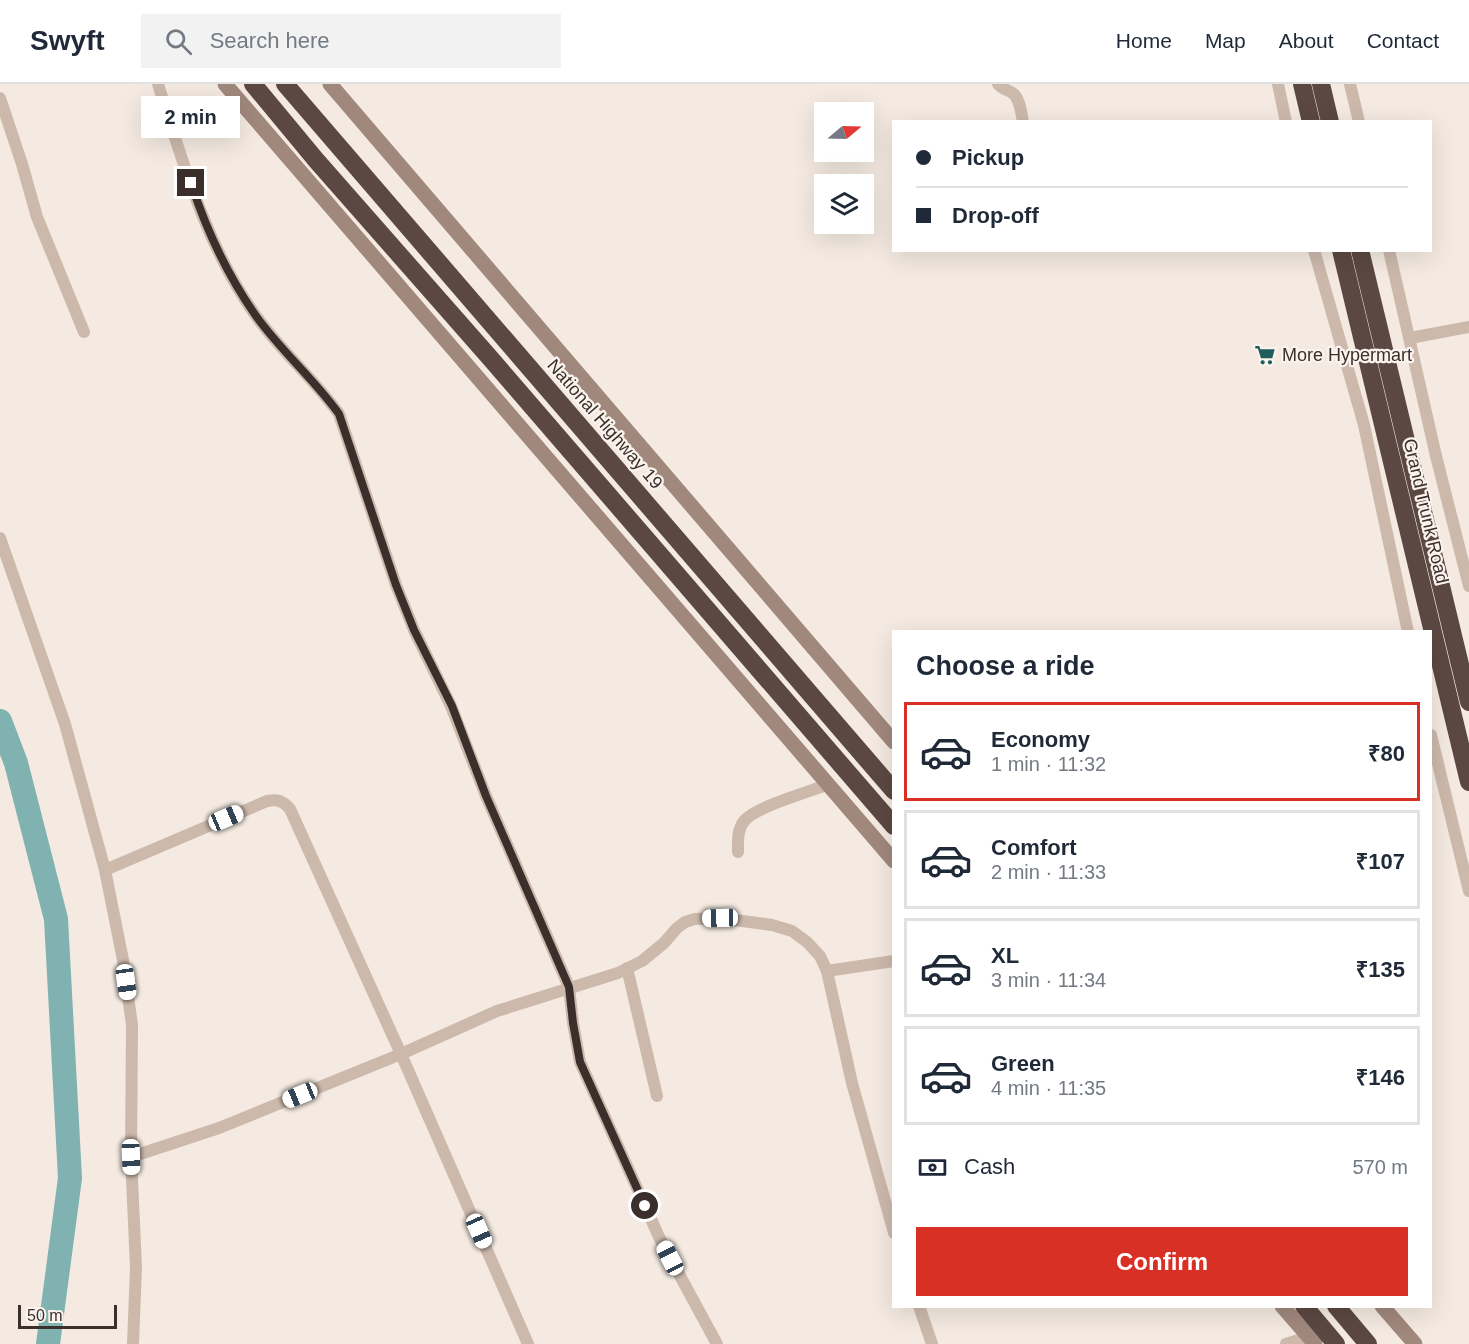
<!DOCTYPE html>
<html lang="en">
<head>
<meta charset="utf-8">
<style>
	body { margin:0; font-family:Arial,sans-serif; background:#f2f2f3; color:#1f2937; height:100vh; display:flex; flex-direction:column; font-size:22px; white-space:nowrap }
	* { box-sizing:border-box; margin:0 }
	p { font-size:20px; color:#747a83 }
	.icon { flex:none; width:33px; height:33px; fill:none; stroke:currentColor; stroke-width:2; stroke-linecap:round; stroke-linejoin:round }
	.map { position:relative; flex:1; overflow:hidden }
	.details { position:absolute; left:892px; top:546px; width:540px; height:678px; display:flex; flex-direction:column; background:#fff; border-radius:0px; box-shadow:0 6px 24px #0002 }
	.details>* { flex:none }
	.banner { position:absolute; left:892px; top:36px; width:540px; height:132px; border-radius:0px; box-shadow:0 6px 24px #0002; display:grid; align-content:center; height:132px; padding:0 24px; background:#fff }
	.needle { width:39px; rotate:71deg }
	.buttons { position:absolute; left:814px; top:18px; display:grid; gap:12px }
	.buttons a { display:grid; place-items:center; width:60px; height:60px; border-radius:0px; background:#fff; box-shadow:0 6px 24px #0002; font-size:30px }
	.scale { position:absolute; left:18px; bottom:15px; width:99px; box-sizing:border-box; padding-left:6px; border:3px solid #3b2f2b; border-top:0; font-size:16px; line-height:21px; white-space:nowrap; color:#3b2f2b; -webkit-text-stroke:4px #fbf4ee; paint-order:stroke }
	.end { position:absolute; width:27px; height:27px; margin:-14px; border:8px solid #3b2f2b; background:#fff; box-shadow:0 0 0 3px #fff }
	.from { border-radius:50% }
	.bubble { position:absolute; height:42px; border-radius:0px; background:#fff; box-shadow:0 6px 24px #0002; font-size:20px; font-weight:800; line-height:42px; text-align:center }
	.car { position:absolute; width:18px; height:36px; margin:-18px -9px; border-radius:8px; box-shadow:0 0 4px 2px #0007; background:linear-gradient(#fff 24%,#345 0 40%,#fff 0 76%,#345 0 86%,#fff 0) }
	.banner b { display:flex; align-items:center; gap:21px; height:57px; font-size:22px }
	.banner b+b { border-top:2px solid #e0e1e3 }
	.banner i { width:15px; height:15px; background:#1f2937 }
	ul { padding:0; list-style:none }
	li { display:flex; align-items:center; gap:18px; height:99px; margin:0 12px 9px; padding:0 12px; border:3px solid #e0e1e3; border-radius:0px }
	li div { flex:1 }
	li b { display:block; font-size:22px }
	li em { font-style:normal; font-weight:800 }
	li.current { border-color:#d93025 }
	li>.icon { width:54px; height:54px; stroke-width:1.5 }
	h2 { padding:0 24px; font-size:27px; line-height:72px }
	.pay { display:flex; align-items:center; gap:15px; height:66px; padding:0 24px; font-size:22px }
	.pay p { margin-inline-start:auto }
	.action { display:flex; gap:12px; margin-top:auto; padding:12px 24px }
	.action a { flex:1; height:69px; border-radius:0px; background:#d93025; color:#fff; font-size:24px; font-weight:800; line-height:69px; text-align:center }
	header { display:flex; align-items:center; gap:36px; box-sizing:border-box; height:84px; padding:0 30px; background:#fff; border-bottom:2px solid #e0e1e3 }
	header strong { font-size:28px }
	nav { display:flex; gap:33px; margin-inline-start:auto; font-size:21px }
	.search { width:420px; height:54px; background:#f2f2f3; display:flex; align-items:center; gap:15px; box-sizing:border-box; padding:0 21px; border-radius:0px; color:#747a83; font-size:22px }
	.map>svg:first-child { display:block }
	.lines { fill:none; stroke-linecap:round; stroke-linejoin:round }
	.river { stroke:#7fb2b1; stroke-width:24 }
	.street { stroke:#cdb9ac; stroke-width:12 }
	.secondary { stroke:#a1887d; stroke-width:15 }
	.highway { stroke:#5c4842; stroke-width:18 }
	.route { stroke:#3b2f2b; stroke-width:8 }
	.labels { text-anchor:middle; stroke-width:4.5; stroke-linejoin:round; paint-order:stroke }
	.poi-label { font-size:18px; fill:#3b2f2b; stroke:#fbf4ee; text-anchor:start }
	.street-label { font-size:18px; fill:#3b2f2b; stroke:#fbf4ee }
</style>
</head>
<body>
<header>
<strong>Swyft</strong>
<div class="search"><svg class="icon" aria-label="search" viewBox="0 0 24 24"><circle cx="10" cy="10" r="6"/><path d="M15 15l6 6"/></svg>Search here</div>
<nav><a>Home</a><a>Map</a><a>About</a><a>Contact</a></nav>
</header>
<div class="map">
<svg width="1469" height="1260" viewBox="0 0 1469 1260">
	<rect width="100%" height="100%" fill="#f4eae1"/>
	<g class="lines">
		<polyline class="river" points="0,637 16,679 56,835 70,1094 48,1260"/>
		<g class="street">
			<path d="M 158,0 C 183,79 207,164 256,232 C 281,267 314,295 339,330 L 396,501 L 414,546 L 451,622 L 486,712 L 569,903 L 573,939 L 580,978 L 660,1155 L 717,1260"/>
			<path d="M 998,0 C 1002,5 1005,5 1011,8 C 1020,13 1021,28 1023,38"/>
			<polyline points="1278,0 1286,38"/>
			<polyline points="1350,0 1359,38"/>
			<polyline points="0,14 22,80 37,133 84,248"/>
			<polyline points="1314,166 1364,341 1408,548"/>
			<polyline points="1389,166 1436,372 1469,502"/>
			<polyline points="1410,254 1469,243"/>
			<polyline points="0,454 65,640 105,786 123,876 132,941 131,1073 136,1184 133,1260"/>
			<polyline points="1431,651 1469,807"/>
			<path d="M 738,768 C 738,757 737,745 745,736 C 758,722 809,708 829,700"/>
			<path d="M 105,786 L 267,717 C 278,715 283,717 290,725 L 401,970 L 528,1260"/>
			<polyline points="627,884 657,1012"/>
			<polyline points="827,887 894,877"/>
			<polyline points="131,1073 219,1044 401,970 497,927 618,889 642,877 664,859 677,844 685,838 695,835 720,834 772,841 792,847 807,858 820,872 827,887 852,999 894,1149"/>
			<polyline points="919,1222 932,1260"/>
			<polyline points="1286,1260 1308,1253"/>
		</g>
		<g class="secondary">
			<polyline points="225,0 894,777"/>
			<polyline points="330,0 894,658"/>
			<polyline points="1282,1222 1315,1260"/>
			<polyline points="1382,1222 1415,1260"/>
		</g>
		<g class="highway">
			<polyline points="253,0 316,76 491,275 894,742"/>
			<polyline points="285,0 894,707"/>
			<polyline points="1302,0 1311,38"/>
			<polyline points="1321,0 1330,38"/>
			<polyline points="1341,166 1469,698"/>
			<polyline points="1360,166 1469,618"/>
			<polyline points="1304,1222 1336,1260"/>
			<polyline points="1336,1222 1368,1260"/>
		</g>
	</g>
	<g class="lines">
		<path class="route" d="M 191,99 C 206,145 228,192 256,232 C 281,267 314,295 339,330 L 396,501 L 414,546 L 452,622 L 486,712 L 569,903 L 573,939 L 580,978 L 645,1122"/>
	</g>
	<defs>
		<g id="supermarket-bare" transform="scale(1.62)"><path d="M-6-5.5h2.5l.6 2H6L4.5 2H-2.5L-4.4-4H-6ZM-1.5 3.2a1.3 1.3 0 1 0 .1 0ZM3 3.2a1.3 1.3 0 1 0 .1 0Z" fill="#1f5d5d" stroke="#fbf4ee" stroke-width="2.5" paint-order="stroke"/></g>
	</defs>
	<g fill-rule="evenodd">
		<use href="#supermarket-bare" x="1265" y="271"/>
	</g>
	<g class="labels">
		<g class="poi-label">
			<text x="1282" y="277">More Hypermart</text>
		</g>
		<g class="street-label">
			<text transform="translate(605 340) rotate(49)" y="6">National Highway 19</text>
			<text transform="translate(1426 427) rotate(77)" y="6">Grand Trunk Road</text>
		</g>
	</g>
</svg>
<div class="buttons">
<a><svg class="needle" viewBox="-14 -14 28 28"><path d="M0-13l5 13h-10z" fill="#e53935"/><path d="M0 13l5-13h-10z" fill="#747a83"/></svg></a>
<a><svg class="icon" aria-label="layers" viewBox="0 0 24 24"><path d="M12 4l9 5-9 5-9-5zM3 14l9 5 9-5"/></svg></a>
</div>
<div class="scale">50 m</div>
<i class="end from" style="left:645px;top:1122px"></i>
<i class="end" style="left:191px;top:99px"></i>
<div class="bubble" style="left:141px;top:12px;width:99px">2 min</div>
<i class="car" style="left:226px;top:734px;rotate:67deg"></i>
<i class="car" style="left:720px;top:834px;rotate:269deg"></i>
<i class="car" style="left:126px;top:898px;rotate:172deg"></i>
<i class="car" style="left:300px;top:1011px;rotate:248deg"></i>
<i class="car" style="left:131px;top:1073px;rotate:178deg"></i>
<i class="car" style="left:479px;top:1147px;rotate:156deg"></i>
<i class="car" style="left:670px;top:1174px;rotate:333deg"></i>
<div class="banner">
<b><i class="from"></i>Pickup</b>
<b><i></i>Drop-off</b>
</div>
<section class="details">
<h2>Choose a ride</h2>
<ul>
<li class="current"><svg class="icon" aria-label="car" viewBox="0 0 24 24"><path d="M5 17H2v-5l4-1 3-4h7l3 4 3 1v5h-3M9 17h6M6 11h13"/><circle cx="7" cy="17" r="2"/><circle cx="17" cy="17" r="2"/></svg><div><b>Economy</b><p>1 min · 11:32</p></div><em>₹80</em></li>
<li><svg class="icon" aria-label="car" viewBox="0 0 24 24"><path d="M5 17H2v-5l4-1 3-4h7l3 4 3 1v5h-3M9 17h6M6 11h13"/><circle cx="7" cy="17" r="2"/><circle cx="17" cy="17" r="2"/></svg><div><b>Comfort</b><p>2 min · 11:33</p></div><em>₹107</em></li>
<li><svg class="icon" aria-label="car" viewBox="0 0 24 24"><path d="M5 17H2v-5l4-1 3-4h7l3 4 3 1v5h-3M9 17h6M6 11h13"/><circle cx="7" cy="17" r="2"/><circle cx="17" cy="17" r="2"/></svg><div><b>XL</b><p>3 min · 11:34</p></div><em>₹135</em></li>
<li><svg class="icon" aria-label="car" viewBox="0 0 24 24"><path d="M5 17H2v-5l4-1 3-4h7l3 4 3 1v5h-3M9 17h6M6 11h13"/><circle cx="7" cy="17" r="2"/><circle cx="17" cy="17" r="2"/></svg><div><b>Green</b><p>4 min · 11:35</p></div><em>₹146</em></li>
</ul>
<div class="pay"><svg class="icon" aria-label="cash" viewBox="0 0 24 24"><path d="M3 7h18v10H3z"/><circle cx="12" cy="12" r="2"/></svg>Cash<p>570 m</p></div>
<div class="action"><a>Confirm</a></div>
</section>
</div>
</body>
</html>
